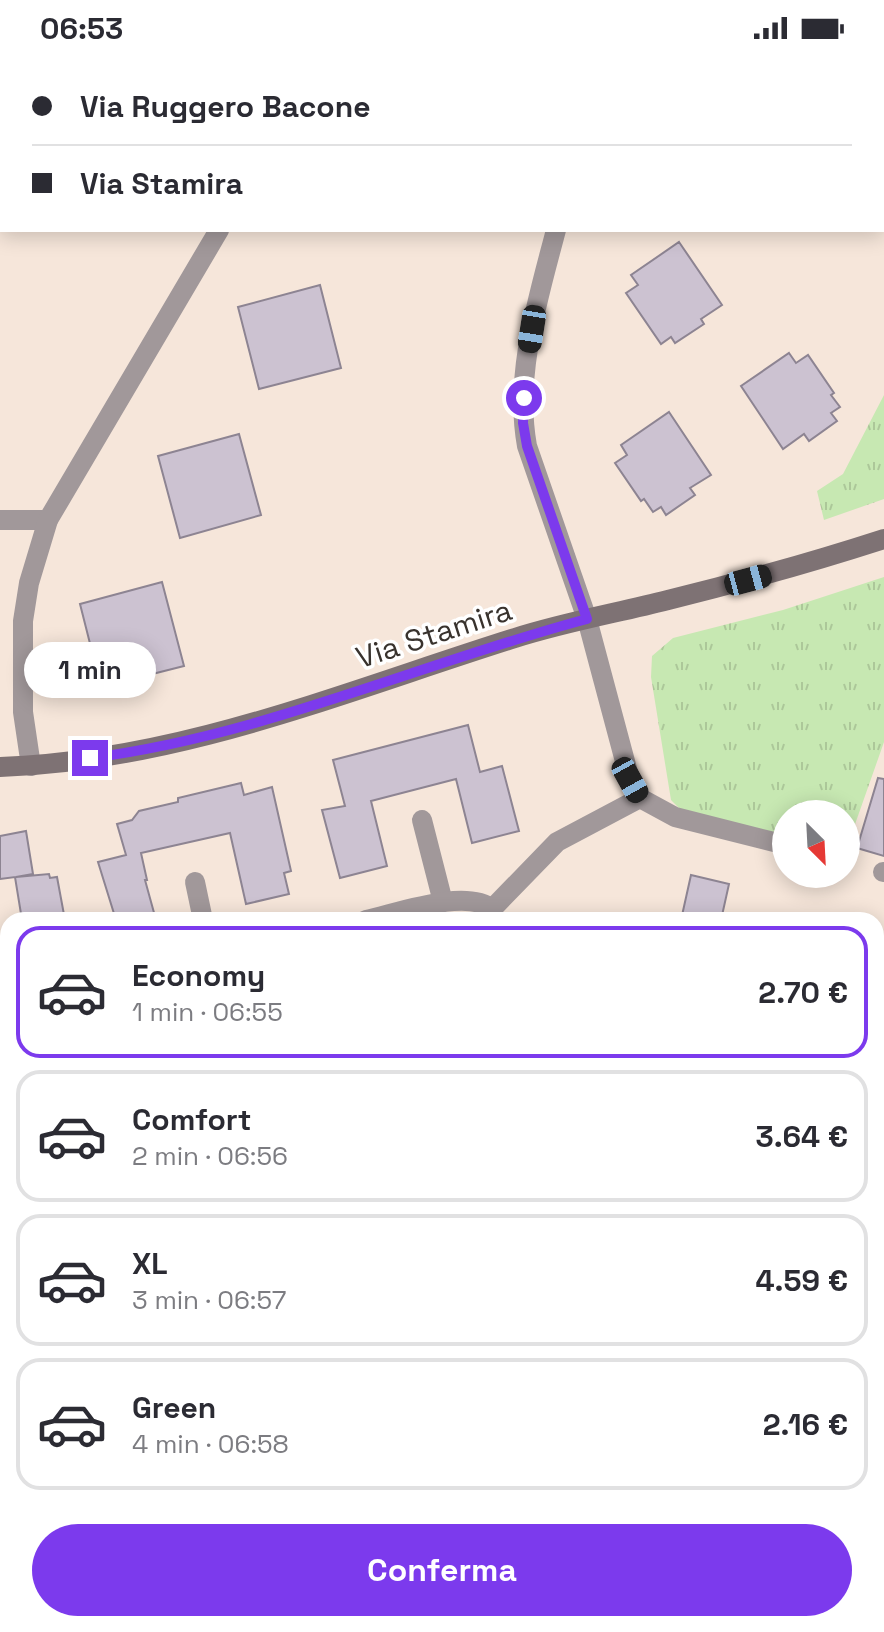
<!DOCTYPE html>
<html lang="it">
<head>
<meta charset="utf-8">
<style>
	body { margin:0; font-family:"Space Grotesk",sans-serif; background:#f2f2f3; color:#2b2b33; height:100vh; display:flex; flex-direction:column; font-size:30px; white-space:nowrap }
	* { box-sizing:border-box; margin:0 }
	p { font-size:26px; color:#7c7c81 }
	.icon { flex:none; width:44px; height:44px; fill:none; stroke:currentColor; stroke-width:2; stroke-linecap:round; stroke-linejoin:round }
	.map { position:relative; flex:1; overflow:hidden }
	.sheet { position:absolute; left:0px; top:856px; width:884px; height:720px; display:flex; flex-direction:column; background:#fff; border-radius:24px 24px 0 0; box-shadow:0 4px 20px #0003 }
	.sheet>* { flex:none }
	.hud { position:absolute; left:0px; top:0px; width:884px; height:176px; box-shadow:0 4px 20px #0003; display:grid; align-content:center; height:176px; padding:0 32px; background:#fff }
	.needle { width:52px; rotate:156deg }
	.tools { position:absolute; left:772px; top:744px; display:grid; gap:16px }
	.tools a { display:grid; place-items:center; width:88px; height:88px; border-radius:50%; background:#fff; box-shadow:0 4px 20px #0003; font-size:40px }
	.end { position:absolute; width:36px; height:36px; margin:-18px; border:10px solid #7c3aed; background:#fff; box-shadow:0 0 0 4px #fff }
	.from { border-radius:50% }
	.bubble { position:absolute; height:56px; border-radius:28px; background:#fff; box-shadow:0 4px 20px #0003; font-size:26px; font-weight:700; line-height:56px; text-align:center }
	.car { position:absolute; width:24px; height:48px; margin:-24px -12px; border-radius:10px; box-shadow:0 0 6px 2px #0007; background:linear-gradient(#222 24%,#8ab4d8 0 40%,#222 0 76%,#8ab4d8 0 86%,#222 0) }
	.hud b { display:flex; align-items:center; gap:28px; height:76px; font-size:30px }
	.hud b+b { border-top:2px solid #e1e1e2 }
	.hud i { width:20px; height:20px; background:#2b2b33 }
	ul { padding:14px 0 0; list-style:none }
	li { display:flex; align-items:center; gap:24px; height:132px; margin:0 16px 12px; padding:0 16px; border:4px solid #e1e1e2; border-radius:24px }
	li div { flex:1 }
	li b { display:block; font-size:30px }
	li em { font-style:normal; font-weight:700 }
	li.active { border-color:#7c3aed }
	li>.icon { width:72px; height:72px; stroke-width:1.5 }
	.cta { display:flex; gap:16px; margin-top:auto; padding:16px 32px }
	.cta a { flex:1; height:92px; border-radius:48px; background:#7c3aed; color:#fff; font-size:32px; font-weight:700; line-height:92px; text-align:center }
	.status { display:flex; justify-content:space-between; align-items:center; height:56px; padding:0 40px; background:#fff; direction:ltr }
	.status svg { height:22px; fill:currentColor }
	.map>svg:first-child { display:block }
	.grass { fill:url(#grass-tufts) }
	.building { fill:#ccc2d1; stroke:#8d8492; stroke-width:2 }
	.lines { fill:none; stroke-linecap:round; stroke-linejoin:round }
	.street { stroke:#a1989a; stroke-width:20 }
	.secondary { stroke:#7e7274; stroke-width:20 }
	.route { stroke:#7c3aed; stroke-width:10 }
	.labels { text-anchor:middle; stroke-width:7; stroke-linejoin:round; paint-order:stroke }
	.street-label { font-size:30px; fill:#38322d; stroke:#fff }
</style>
</head>
<body>
<div class="status"><b>06:53</b><svg viewBox="0 0 49 12"><path d="M0 12V9h3v3zM5 12V6h3v6zM10 12V3h3v9zM15 12V0h3v12zM26 1h20v11H26zM47 4h2v5h-2z"/></svg></div>
<div class="map">
<svg width="884" height="1576" viewBox="0 0 884 1576">
	<defs>
		<pattern id="grass-tufts" width="24" height="20" patternUnits="userSpaceOnUse" patternTransform="scale(2)"><rect width="24" height="20" fill="#c7e8b2"/><path d="M3 7l-1-3M5 7V3M7 7l1-3M15 17l-1-3M17 17v-4M19 17l1-3" fill="none" stroke="#acc799"/></pattern>
	</defs>
	<rect width="100%" height="100%" fill="#f6e6da"/>
	<g class="grass">
		<polygon points="884,339 884,443 824,464 817,435 843,418"/>
		<polygon points="884,521 884,686 853,774 846,775 846,758 786,758 786,783 680,753 671,744 651,621 652,600 673,582 783,554"/>
	</g>
	<g class="building">
		<polygon points="679,186 722,249 701,263 704,268 675,287 671,281 661,288 626,237 638,229 631,219"/>
		<polygon points="320,229 341,312 259,333 238,251"/>
		<polygon points="789,297 796,307 808,299 834,337 831,339 840,351 831,357 837,365 809,385 804,378 783,393 741,330"/>
		<polygon points="669,356 711,419 690,432 695,439 666,459 661,451 653,456 644,443 641,445 615,407 627,399 621,389"/>
		<polygon points="239,378 261,459 180,482 158,400"/>
		<polygon points="162,526 184,610 101,631 80,548"/>
		<polygon points="468,669 480,716 502,710 519,775 472,787 456,723 371,745 387,810 340,822 322,754 345,750 333,704"/>
		<polygon points="878,722 884,723 884,800 857,792"/>
		<polygon points="241,727 244,739 272,731 291,815 284,817 289,838 246,848 230,777 141,797 147,824 145,824 156,864 116,864 98,806 126,799 117,768 132,764 139,755 178,746 178,742"/>
		<polygon points="26,775 33,818 16,821 49,818 50,822 57,821 65,864 22,864 15,821 0,823 0,780"/>
		<polygon points="691,819 729,828 721,864 681,864"/>
	</g>
	<g class="lines">
		<g class="street">
			<polyline points="316,2 317,0"/>
			<polyline points="601,2 601,0"/>
			<path d="M 556,174 C 538,243 514,319 527,390 L 587,563 L 630,724 L 640,742 L 675,761 L 786,789"/>
			<polyline points="0,464 48,464"/>
			<polyline points="31,710 23,656 23,565 29,527 48,464 219,174"/>
			<polyline points="422,764 443,846"/>
			<polyline points="883,816 884,816"/>
			<polyline points="195,826 203,864"/>
			<polyline points="492,853 557,786 640,742"/>
			<path d="M 366,864 C 398,857 466,832 492,853"/>
			<polyline points="0,1004 8,987"/>
			<polyline points="0,1457 8,1460"/>
			<polyline points="241,1568 257,1576"/>
			<polyline points="104,1576 107,1568"/>
			<polyline points="349,1576 353,1568"/>
			<polyline points="729,1576 732,1568"/>
		</g>
		<g class="secondary">
			<path d="M 0,711 C 180,705 346,635 515,582 C 565,566 617,557 668,544 C 741,526 813,506 884,483"/>
			<polyline points="0,1191 8,1196"/>
			<polyline points="876,1366 884,1366"/>
			<polyline points="556,1576 558,1568"/>
		</g>
	</g>
	<g class="lines">
		<path class="route" d="M 90,702 C 262,680 421,607 587,563 L 527,390 L 523,367 L 524,342"/>
	</g>
	<g class="labels">
		<g class="street-label">
			<text transform="translate(434 578) rotate(-18)" y="10">Via Stamira</text>
		</g>
	</g>
</svg>
<div class="tools">
<a><svg class="needle" viewBox="-14 -14 28 28"><path d="M0-13l5 13h-10z" fill="#e53935"/><path d="M0 13l5-13h-10z" fill="#7c7c81"/></svg></a>
</div>
<i class="end from" style="left:524px;top:342px"></i>
<i class="end" style="left:90px;top:702px"></i>
<div class="bubble" style="left:24px;top:586px;width:132px">1 min</div>
<i class="car" style="left:532px;top:273px;rotate:189deg"></i>
<i class="car" style="left:748px;top:524px;rotate:75deg"></i>
<i class="car" style="left:630px;top:724px;rotate:151deg"></i>
<div class="hud">
<b><i class="from"></i>Via Ruggero Bacone</b>
<b><i></i>Via Stamira</b>
</div>
<section class="sheet">
<ul>
<li class="active"><svg class="icon" aria-label="car" viewBox="0 0 24 24"><path d="M5 17H2v-5l4-1 3-4h7l3 4 3 1v5h-3M9 17h6M6 11h13"/><circle cx="7" cy="17" r="2"/><circle cx="17" cy="17" r="2"/></svg><div><b>Economy</b><p>1 min · 06:55</p></div><em>2.70 €</em></li>
<li><svg class="icon" aria-label="car" viewBox="0 0 24 24"><path d="M5 17H2v-5l4-1 3-4h7l3 4 3 1v5h-3M9 17h6M6 11h13"/><circle cx="7" cy="17" r="2"/><circle cx="17" cy="17" r="2"/></svg><div><b>Comfort</b><p>2 min · 06:56</p></div><em>3.64 €</em></li>
<li><svg class="icon" aria-label="car" viewBox="0 0 24 24"><path d="M5 17H2v-5l4-1 3-4h7l3 4 3 1v5h-3M9 17h6M6 11h13"/><circle cx="7" cy="17" r="2"/><circle cx="17" cy="17" r="2"/></svg><div><b>XL</b><p>3 min · 06:57</p></div><em>4.59 €</em></li>
<li><svg class="icon" aria-label="car" viewBox="0 0 24 24"><path d="M5 17H2v-5l4-1 3-4h7l3 4 3 1v5h-3M9 17h6M6 11h13"/><circle cx="7" cy="17" r="2"/><circle cx="17" cy="17" r="2"/></svg><div><b>Green</b><p>4 min · 06:58</p></div><em>2.16 €</em></li>
</ul>
<div class="cta"><a>Conferma</a></div>
</section>
</div>
</body>
</html>
